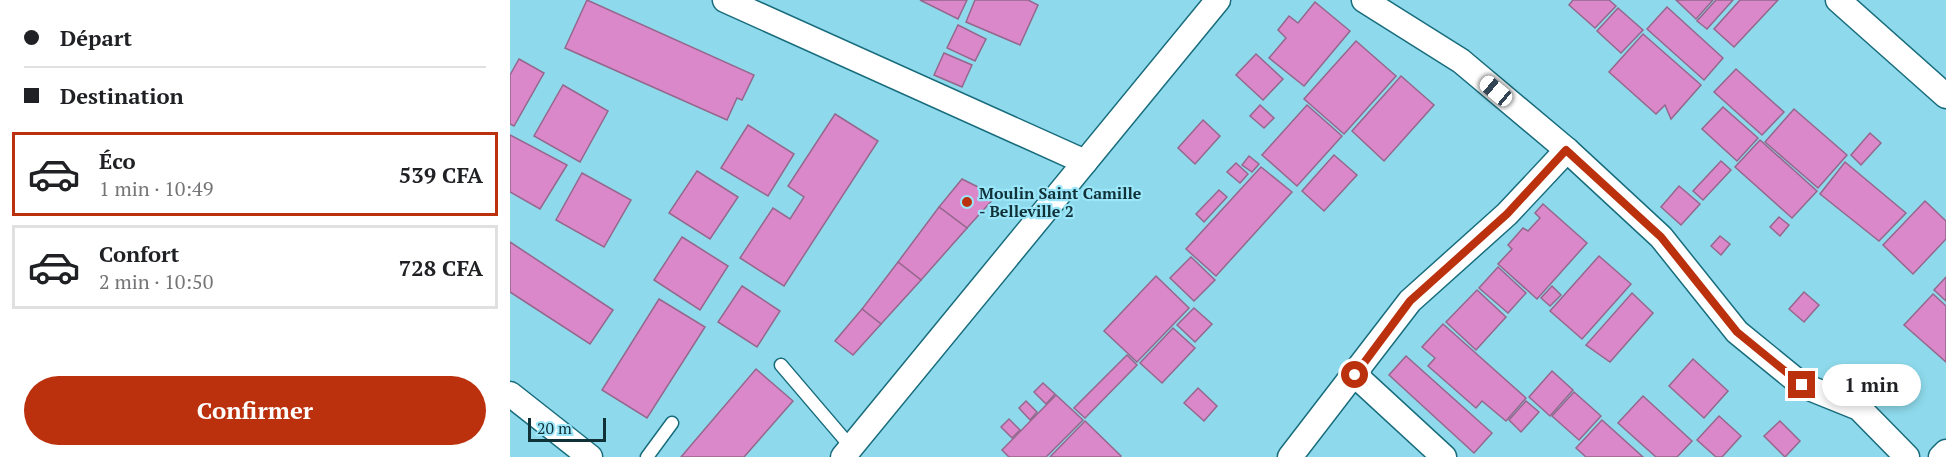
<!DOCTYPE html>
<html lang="fr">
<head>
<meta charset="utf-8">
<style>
	body { margin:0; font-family:"PT Serif",serif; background:#f2f2f2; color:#202124; height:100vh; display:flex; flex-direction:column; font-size:22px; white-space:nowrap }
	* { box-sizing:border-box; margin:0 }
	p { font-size:20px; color:#757577 }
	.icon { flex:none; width:33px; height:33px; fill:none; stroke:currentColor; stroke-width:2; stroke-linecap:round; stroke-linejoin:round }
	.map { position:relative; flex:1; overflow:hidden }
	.sheet { display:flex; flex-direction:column; background:#fff; width:510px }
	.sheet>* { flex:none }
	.guide { display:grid; align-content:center; height:132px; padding:0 24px; background:#fff }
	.scale { position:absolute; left:18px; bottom:15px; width:78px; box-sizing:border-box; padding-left:6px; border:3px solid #113138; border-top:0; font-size:16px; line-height:21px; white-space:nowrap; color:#113138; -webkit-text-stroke:4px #9be7f9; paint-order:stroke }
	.end { position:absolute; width:27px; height:27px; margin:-14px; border:8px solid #bb310e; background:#fff; box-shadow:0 0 0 3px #fff }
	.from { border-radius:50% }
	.bubble { position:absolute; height:42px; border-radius:21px; background:#fff; box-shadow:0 3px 9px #0003; font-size:20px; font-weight:700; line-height:42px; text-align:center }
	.car { position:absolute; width:18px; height:36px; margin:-18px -9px; border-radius:8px; box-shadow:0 0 4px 2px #0007; background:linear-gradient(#fff 24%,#345 0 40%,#fff 0 76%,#345 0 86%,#fff 0) }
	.guide b { display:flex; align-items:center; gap:21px; height:57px; font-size:22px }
	.guide b+b { border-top:2px solid #e0e0e0 }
	.guide i { width:15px; height:15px; background:#202124 }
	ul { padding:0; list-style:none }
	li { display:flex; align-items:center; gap:18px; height:84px; margin:0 12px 9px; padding:0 12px; border:3px solid #e0e0e0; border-radius:0px }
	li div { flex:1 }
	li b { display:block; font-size:22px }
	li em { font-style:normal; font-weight:700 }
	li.active { border-color:#bb310e }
	li>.icon { width:54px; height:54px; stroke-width:1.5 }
	.cta { display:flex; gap:12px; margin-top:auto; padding:12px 24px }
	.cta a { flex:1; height:69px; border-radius:36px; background:#bb310e; color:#fff; font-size:24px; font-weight:700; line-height:69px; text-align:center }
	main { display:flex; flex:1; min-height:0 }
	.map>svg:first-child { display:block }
	.building { fill:#db88cb; stroke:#95678c; stroke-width:1.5 }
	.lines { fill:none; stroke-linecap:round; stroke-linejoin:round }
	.lane-casing { stroke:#186c7c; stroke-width:15 }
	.street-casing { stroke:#186c7c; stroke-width:27 }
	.lane { stroke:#fff; stroke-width:12 }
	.street { stroke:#fff; stroke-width:24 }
	.route { stroke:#bb310e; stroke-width:8 }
	.poi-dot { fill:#bb310e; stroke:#9be7f9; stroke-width:2 }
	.labels { text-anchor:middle; stroke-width:4.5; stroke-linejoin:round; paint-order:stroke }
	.poi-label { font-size:16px; font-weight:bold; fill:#113138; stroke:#9be7f9; text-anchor:start }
</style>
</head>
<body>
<main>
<section class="sheet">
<div class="guide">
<b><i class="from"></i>Départ</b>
<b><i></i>Destination</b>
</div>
<ul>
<li class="active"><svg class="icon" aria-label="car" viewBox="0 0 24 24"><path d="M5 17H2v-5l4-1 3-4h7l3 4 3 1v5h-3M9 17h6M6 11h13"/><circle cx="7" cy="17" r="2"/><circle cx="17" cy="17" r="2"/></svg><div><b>Éco</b><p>1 min · 10:49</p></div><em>539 CFA</em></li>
<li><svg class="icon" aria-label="car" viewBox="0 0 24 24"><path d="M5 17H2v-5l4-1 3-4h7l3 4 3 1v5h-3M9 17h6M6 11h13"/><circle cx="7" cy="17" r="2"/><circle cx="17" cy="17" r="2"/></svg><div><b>Confort</b><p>2 min · 10:50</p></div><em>728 CFA</em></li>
</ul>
<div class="cta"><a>Confirmer</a></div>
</section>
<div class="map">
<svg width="1436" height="457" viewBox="0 0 1436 457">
	<rect width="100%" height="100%" fill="#8edaec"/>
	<g class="building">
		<polygon points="77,0 244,75 232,100 227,98 217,120 55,48"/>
		<polygon points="410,0 457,0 448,19"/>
		<polygon points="465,0 518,0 528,5 510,45 456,22"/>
		<polygon points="1063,0 1099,0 1106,6 1085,28 1059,5"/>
		<polygon points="1166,0 1203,0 1186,19"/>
		<polygon points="1206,0 1223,0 1197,29 1187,21"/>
		<polygon points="1230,0 1268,0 1224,47 1204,29"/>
		<polygon points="805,2 840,31 794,86 759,58 776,38 768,30 779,16 788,23"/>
		<polygon points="1157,7 1213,58 1194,80 1137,29"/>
		<polygon points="1108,8 1133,30 1111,53 1087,31"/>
		<polygon points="448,25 476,39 465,61 437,48"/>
		<polygon points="1133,34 1191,85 1161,119 1155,105 1146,114 1099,72"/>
		<polygon points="846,41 886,76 834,134 794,99"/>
		<polygon points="434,53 462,65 452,87 424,75"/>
		<polygon points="746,54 773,79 753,100 726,75"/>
		<polygon points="9,59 34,73 4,126 0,124 0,75"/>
		<polygon points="1226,69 1274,112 1252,135 1204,92"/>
		<polygon points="891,76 924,105 874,161 842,131"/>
		<polygon points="53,85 98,111 70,162 24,136"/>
		<polygon points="750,105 764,118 754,128 740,116"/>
		<polygon points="797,105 832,136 787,186 752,155"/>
		<polygon points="1213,107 1248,138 1227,161 1192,129"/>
		<polygon points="1284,109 1337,155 1308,188 1255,142"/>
		<polygon points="325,114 368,141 274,286 230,258 263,208 280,219 294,197 278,186"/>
		<polygon points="693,120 710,136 685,164 668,148"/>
		<polygon points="238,125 284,154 258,196 211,168"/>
		<polygon points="1360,133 1371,143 1351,165 1341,155"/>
		<polygon points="0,135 57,165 30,209 0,192"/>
		<polygon points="1250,140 1307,191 1282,218 1225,167"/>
		<polygon points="824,155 847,175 814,211 792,191"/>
		<polygon points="739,156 749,164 742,172 732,165"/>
		<polygon points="1211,161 1221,170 1193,200 1183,191"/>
		<polygon points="1335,162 1396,213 1369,241 1310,194"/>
		<polygon points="726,163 738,174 730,183 717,172"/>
		<polygon points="751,167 782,192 706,276 676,249"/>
		<polygon points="187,171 228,197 200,239 159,213"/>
		<polygon points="72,173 121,200 94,247 46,220"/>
		<polygon points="452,179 486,196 457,228 429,207"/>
		<polygon points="1169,186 1190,204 1171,225 1151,207"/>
		<polygon points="709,190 717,197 694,222 686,214"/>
		<polygon points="1415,201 1436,221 1436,239 1403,274 1373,245"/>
		<polygon points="1033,204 1077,243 1027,299 988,264 1002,249 998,245 1013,228 1018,231 1030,218 1025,213"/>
		<polygon points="429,207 457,228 411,280 388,262"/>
		<polygon points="1269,217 1279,225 1270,236 1260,227"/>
		<polygon points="1210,236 1220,244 1211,255 1201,246"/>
		<polygon points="172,237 218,266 190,310 144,280"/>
		<polygon points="0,242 103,310 80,344 0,292"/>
		<polygon points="1089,256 1121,284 1072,339 1040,311"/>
		<polygon points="681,257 705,280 684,301 660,278"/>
		<polygon points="388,262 411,280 371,324 352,309"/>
		<polygon points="988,267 1016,293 998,313 969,288"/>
		<polygon points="646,276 679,308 627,362 594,331"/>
		<polygon points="1436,277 1436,301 1424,290"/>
		<polygon points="232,286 270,311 247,347 208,322"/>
		<polygon points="1042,286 1051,295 1040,306 1031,298"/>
		<polygon points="967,290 996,317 966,350 936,322"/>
		<polygon points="1294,292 1309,305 1294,322 1279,309"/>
		<polygon points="1122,293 1143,313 1100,362 1076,345"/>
		<polygon points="1423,294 1436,306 1436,362 1394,325"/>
		<polygon points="149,299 195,327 137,418 92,390"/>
		<polygon points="684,308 702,324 685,342 667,325"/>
		<polygon points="352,309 371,324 343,355 325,341"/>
		<polygon points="933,324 1016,398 996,421 972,401 966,408 918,366 925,358 912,347"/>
		<polygon points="663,328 685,348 652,383 630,363"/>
		<polygon points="617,355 627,365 575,418 564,408"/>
		<polygon points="896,356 982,433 964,453 879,375"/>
		<polygon points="1183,359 1218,391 1194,418 1159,386"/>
		<polygon points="246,369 283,401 234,457 171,457"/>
		<polygon points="1042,371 1063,390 1040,416 1019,397"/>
		<polygon points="533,383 545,394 536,404 524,392"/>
		<polygon points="688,388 707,406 694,421 674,403"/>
		<polygon points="1064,392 1091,416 1069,440 1042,416"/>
		<polygon points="546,395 573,420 536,457 499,457 492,450"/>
		<polygon points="1133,396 1182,441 1167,457 1146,457 1108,423"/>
		<polygon points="516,401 527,412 520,420 509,408"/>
		<polygon points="1016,401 1029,412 1011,432 999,420"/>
		<polygon points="1209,416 1231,436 1212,457 1206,457 1187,440"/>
		<polygon points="499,419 510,430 502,438 491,427"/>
		<polygon points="1092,420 1133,457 1076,457 1066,448"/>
		<polygon points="575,421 611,456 610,457 540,457"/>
		<polygon points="1270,421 1290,441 1275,457 1254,436"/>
	</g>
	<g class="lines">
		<g class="lane-casing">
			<g id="lane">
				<polyline points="271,365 341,447"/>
				<polyline points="137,457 162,423"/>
			</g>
		</g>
		<g class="street-casing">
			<g id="street">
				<polyline points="215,0 575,162"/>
				<polyline points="854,0 951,61 1057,150 1151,237 1227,332 1292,385 1349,408 1397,457"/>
				<polyline points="1328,0 1436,96"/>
				<polyline points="845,375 934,457"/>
				<polyline points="0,394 80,457"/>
				<polyline points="333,457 708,0"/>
				<polyline points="780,457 900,301 997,214 1057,150"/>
				<polyline points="1431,457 1436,452"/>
			</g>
		</g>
		<use href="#lane" class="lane"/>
		<use href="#street" class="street"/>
	</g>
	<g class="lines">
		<polyline class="route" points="845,375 900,301 997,214 1056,150 1151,237 1227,332 1292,385"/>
	</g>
	<circle class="poi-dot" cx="457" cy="202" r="6"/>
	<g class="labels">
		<g class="poi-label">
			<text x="469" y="199">Moulin Saint Camille<tspan x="469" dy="18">- Belleville 2</tspan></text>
		</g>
	</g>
</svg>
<div class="scale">20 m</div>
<i class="end from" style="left:845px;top:375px"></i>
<i class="end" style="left:1292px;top:385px"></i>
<div class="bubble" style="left:1312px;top:364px;width:99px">1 min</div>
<i class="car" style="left:986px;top:91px;rotate:310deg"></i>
</div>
</main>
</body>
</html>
